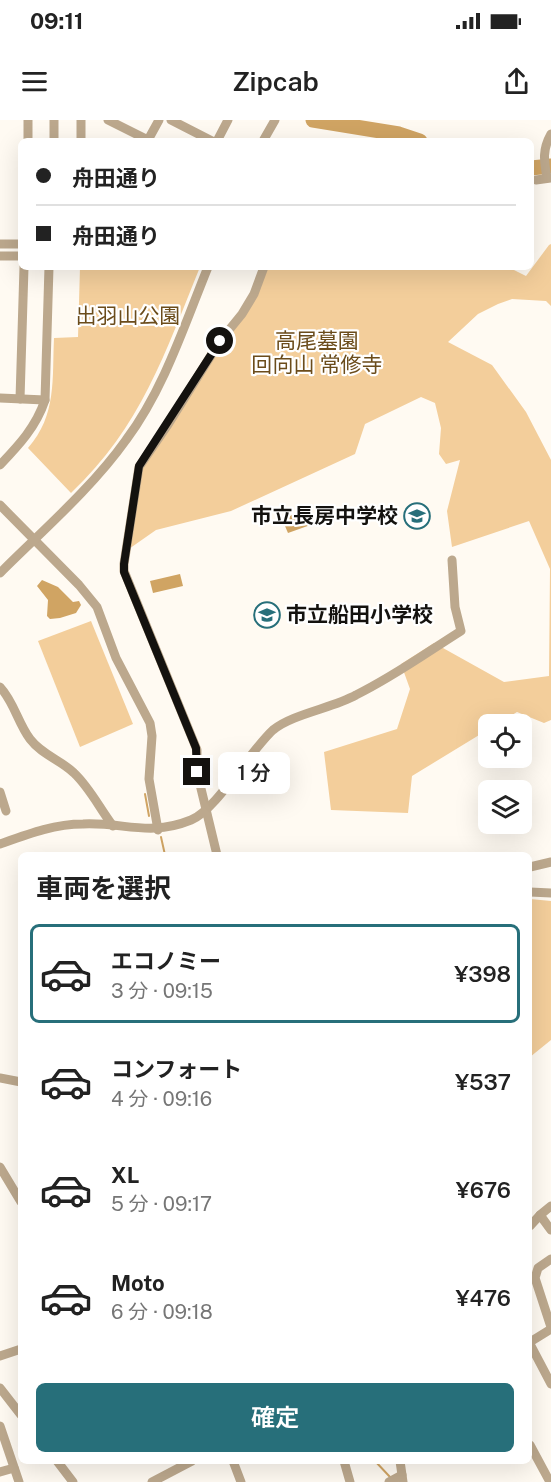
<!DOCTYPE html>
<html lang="ja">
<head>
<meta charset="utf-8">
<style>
	body { margin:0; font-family:"Public Sans","Noto Sans JP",sans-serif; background:#f2f2f2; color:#222; height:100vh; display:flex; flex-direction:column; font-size:22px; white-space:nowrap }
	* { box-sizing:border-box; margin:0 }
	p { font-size:20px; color:#767676 }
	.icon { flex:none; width:33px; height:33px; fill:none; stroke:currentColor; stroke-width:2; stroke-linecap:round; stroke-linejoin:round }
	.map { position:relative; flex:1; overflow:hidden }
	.drawer { position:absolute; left:18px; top:732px; width:514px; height:612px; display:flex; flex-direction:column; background:#fff; border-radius:9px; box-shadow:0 6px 24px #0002 }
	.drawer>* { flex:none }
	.hud { position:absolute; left:18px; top:18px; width:516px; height:132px; border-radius:9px; box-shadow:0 6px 24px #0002; display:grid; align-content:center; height:132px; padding:0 18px; background:#fff }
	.controls { position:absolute; left:478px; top:594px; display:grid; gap:12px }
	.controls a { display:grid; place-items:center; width:54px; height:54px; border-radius:9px; background:#fff; box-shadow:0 6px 24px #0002; font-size:30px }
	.end { position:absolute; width:27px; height:27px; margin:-14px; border:8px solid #14120f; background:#fff; box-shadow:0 0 0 3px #fff }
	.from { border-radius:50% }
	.bubble { position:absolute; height:42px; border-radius:9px; background:#fff; box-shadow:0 6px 24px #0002; font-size:20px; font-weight:600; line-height:42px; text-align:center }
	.hud b { display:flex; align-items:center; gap:21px; height:57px; font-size:22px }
	.hud b+b { border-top:2px solid #e0e0e0 }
	.hud i { width:15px; height:15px; background:#222 }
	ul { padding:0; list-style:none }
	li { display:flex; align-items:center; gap:18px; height:99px; margin:0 12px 9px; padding:0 6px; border:3px solid transparent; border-radius:9px }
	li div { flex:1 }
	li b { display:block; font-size:22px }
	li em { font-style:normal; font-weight:600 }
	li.on { border-color:#276f7a }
	li>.icon { width:54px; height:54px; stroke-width:1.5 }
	h2 { padding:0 18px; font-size:27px; line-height:72px }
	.button { display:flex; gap:12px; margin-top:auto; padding:12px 18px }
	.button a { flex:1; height:69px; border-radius:9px; background:#276f7a; color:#fff; font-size:24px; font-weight:600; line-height:69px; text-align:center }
	.status { display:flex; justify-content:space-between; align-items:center; height:42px; padding:0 30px; background:#fff; direction:ltr }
	.status svg { height:16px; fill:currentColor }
	header { display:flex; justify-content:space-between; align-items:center; height:78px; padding:0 18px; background:#fff; font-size:27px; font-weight:600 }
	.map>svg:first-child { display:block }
	.green { fill:#f3ce9b }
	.water { fill:#d0a463 }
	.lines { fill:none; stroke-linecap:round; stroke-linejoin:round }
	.stream { stroke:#d0a463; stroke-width:2 }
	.river { stroke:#d0a463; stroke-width:15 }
	.minor { stroke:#bca88d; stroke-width:9 }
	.route { stroke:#14120f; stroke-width:8 }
	.labels { text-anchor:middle; stroke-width:4.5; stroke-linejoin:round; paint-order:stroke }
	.park-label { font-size:21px; fill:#6b4c1b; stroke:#fff }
	.poi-label { font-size:21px; font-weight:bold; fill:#14120f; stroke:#fff; text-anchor:end }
</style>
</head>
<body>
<div class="status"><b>09:11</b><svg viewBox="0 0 49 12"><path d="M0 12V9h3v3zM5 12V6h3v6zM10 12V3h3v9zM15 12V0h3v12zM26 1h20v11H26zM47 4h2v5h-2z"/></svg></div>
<header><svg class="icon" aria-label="menu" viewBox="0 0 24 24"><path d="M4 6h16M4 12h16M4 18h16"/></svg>Zipcab<svg class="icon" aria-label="share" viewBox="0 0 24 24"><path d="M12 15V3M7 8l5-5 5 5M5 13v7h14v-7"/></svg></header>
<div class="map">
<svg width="551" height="1362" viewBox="0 0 551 1362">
	<rect width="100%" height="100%" fill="#fffaf2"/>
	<g class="green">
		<polygon points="551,124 551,186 546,181 512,179 498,184 478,194 448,222 492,245 526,292 551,340 551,600 544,603 517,592 497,604 489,604 489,609 412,656 408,693 331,690 324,632 397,609 410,569 401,544 434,523 504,562 549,556 550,449 529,401 452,427 447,391 460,340 446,344 439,334 441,308 435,283 421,277 365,304 355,334 231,391 156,410 126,431 139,347 242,193 264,147 508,147 526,156 549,125"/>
		<path d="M 80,147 L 200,147 C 165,233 141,307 71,373 L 28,328 C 57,295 52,259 54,218 L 78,217 Z"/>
		<polygon points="91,501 133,604 80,627 38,521"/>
		<polygon points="530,779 551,781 551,920 530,937"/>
	</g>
	<g class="water">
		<polygon points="310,388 316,403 288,413 282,399"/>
		<polygon points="180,454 183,466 153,473 150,461"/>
		<polygon points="42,460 58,467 73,482 79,481 81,485 76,493 60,498 50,499 47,496 48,480 37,466"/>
	</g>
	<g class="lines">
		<g class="stream">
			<polyline points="145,674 149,696"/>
			<polyline points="161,717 165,735"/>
			<polyline points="375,1341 390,1357"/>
		</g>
		<g class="river">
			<polyline points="313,0 399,14 420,21"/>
			<polyline points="531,48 551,46"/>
		</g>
		<g class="minor">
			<polyline points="108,0 150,21"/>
			<polyline points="171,0 212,21"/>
			<polyline points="148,20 159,0"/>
			<polyline points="28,21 28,0"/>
			<polyline points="54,21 54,0"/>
			<polyline points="81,21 81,0"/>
			<polyline points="217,21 228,0"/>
			<polyline points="263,21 275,0"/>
			<path d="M 547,58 C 544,41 542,30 551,14"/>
			<polyline points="536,60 551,58"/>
			<polyline points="0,124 21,124"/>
			<polyline points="0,136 21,136"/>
			<polyline points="0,278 45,280"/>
			<polyline points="20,279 24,147"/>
			<path d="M 0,345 C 19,325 36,307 45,280 L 49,147"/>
			<polyline points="0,385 79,465 97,487 116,538 150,603 152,616 149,659 158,710"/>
			<path d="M 0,453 C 41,412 92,368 126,320 C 164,269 184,206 208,147"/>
			<path d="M 0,567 C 14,582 18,603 30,619 C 42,635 61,640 74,653 C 90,668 100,689 113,706"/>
			<polyline points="0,672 6,691"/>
			<path d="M 0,724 C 28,714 54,704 83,704 C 124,702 149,717 191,700 C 216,690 249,632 273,610 C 292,594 333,588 356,575 C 393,557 426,533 461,511 L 455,487 L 452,440"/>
			<polyline points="217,735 197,652 197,630 124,451 124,444 139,347 167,306 220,221 242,194 254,174 264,147"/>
			<polyline points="530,747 551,742"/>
			<polyline points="530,772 551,773"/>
			<polyline points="0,958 21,962"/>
			<polyline points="0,1047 21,1082"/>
			<polyline points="540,1095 551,1086"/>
			<polyline points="530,1106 540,1095 551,1110"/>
			<polyline points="551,1139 538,1148 535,1158 551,1207"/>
			<polyline points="530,1222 551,1209"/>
			<polyline points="530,1224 551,1264"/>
			<polyline points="0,1236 21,1229"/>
			<polyline points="0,1268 21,1295"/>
			<polyline points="0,1306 19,1362"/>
			<polyline points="530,1325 550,1362"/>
			<polyline points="57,1341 73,1362"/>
			<polyline points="233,1341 241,1362"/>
			<polyline points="344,1341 350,1362"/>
			<polyline points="400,1341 403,1362"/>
			<polyline points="0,1352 14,1348"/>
			<polyline points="152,1362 192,1341"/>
			<polyline points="389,1362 402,1355"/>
		</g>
	</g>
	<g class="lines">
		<polyline class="route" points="197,652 196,628 124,452 124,444 139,346 220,221"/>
	</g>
	<defs>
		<g id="school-ring" transform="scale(1.35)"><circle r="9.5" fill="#fff" stroke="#276f7a" stroke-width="1.5"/><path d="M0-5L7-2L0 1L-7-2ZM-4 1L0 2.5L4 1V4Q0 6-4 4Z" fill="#276f7a"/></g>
	</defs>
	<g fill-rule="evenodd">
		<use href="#school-ring" x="417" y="396"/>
		<use href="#school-ring" x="267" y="495"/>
	</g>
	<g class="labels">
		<g class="park-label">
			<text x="128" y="203">出羽山公園</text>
			<text x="317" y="228">高尾墓園<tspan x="317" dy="24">回向山 常修寺</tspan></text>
		</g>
		<g class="poi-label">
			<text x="398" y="403">市立長房中学校</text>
			<text x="286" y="502" text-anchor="start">市立船田小学校</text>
		</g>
	</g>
</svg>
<div class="controls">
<a><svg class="icon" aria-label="locate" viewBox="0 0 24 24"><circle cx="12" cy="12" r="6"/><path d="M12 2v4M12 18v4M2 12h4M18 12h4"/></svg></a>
<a><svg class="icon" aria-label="layers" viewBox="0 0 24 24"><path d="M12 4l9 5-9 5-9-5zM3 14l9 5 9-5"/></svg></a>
</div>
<i class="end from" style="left:220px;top:221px"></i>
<i class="end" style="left:197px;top:652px"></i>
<div class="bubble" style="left:218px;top:632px;width:72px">1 分</div>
<div class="hud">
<b><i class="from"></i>舟田通り</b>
<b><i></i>舟田通り</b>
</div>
<section class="drawer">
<h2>車両を選択</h2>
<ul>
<li class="on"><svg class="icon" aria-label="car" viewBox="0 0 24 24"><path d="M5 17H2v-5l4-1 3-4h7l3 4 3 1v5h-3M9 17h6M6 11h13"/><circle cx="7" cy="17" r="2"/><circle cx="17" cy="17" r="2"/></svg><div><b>エコノミー</b><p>3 分 · 09:15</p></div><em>¥398</em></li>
<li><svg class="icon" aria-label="car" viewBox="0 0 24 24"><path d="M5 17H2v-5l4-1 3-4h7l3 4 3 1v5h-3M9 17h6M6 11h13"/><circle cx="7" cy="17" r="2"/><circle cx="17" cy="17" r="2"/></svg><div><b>コンフォート</b><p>4 分 · 09:16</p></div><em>¥537</em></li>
<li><svg class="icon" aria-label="car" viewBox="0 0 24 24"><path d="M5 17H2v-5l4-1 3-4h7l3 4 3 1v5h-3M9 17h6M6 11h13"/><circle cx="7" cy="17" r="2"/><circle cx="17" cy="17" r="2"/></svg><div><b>XL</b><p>5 分 · 09:17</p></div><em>¥676</em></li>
<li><svg class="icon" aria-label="car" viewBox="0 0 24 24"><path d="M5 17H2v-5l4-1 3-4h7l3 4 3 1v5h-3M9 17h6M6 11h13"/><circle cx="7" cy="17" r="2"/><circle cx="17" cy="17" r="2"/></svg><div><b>Moto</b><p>6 分 · 09:18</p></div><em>¥476</em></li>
</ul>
<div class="button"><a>確定</a></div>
</section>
</div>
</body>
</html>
